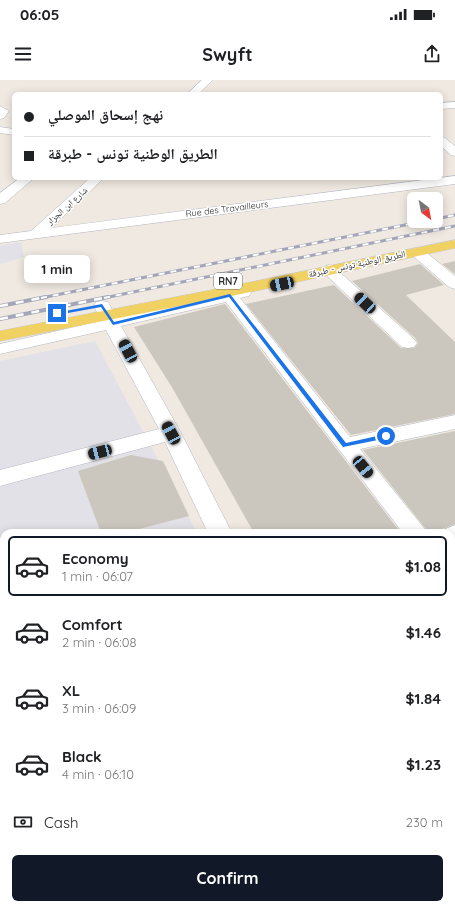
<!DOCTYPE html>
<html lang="en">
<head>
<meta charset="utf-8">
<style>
	body { margin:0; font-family:Quicksand,"Noto Naskh Arabic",sans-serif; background:#f2f2f2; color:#202124; height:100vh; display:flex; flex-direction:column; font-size:15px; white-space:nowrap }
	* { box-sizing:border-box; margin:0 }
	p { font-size:13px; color:#757577 }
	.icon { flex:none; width:22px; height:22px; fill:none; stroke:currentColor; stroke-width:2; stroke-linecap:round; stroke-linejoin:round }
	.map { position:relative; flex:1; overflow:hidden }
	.side { position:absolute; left:0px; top:449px; width:455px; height:380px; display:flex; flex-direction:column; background:#fff; border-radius:12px 12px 0 0; box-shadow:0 2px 10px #0003 }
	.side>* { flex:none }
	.guide { position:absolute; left:12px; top:12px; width:431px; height:88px; border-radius:6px; box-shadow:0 2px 10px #0003; display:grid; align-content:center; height:88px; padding:0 12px; background:#fff }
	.needle { width:26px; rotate:148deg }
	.buttons { position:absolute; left:407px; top:112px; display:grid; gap:8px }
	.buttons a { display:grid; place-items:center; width:36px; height:36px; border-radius:6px; background:#fff; box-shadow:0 2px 10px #0003; font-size:20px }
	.end { position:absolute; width:18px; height:18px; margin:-9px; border:5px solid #1a73e8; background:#fff; box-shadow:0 0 0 2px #fff }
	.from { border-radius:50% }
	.bubble { position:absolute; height:28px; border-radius:6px; background:#fff; box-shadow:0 2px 10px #0003; font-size:13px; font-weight:700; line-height:28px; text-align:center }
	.car { position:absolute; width:12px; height:24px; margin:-12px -6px; border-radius:5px; box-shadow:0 0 3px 1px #0007; background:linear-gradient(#222 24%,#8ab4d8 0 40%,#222 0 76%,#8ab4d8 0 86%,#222 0) }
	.guide b { display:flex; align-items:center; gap:14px; height:38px; font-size:15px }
	.guide b+b { border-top:1px solid #e0e0e0 }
	.guide i { width:10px; height:10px; background:#202124 }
	ul { padding:7px 0 0; list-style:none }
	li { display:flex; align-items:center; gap:12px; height:60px; margin:0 8px 6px; padding:0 4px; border:2px solid transparent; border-radius:6px }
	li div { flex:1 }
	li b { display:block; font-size:15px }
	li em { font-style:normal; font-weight:700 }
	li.on { border-color:#111827 }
	li>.icon { width:36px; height:36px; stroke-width:1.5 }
	.pay { display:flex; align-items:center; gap:10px; height:44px; padding:0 12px; font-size:15px }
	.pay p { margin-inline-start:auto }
	.primary-button { display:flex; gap:8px; margin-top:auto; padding:8px 12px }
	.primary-button a { flex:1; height:46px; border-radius:6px; background:#111827; color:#fff; font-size:16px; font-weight:700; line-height:46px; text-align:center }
	.status { display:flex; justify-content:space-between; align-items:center; height:28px; padding:0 20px; background:#fff; direction:ltr }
	.status svg { height:11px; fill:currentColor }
	header { display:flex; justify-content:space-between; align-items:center; height:52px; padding:0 12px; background:#fff; font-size:18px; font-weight:700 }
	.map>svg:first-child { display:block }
	.industrial { fill:#e3e1e8 }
	.green { fill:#b6e59e }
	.building { fill:#cbc7bf }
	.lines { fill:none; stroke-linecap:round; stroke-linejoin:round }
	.minor-casing { stroke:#b4b7c1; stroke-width:1 }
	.major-casing { stroke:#c9c9c9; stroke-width:1 }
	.minor { fill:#fff; fill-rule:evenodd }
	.major { fill:#f2d163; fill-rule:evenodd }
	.rail-far1-casing { stroke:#a3a6b8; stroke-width:3 }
	.rail-casing { stroke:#a3a6b8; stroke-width:4 }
	.rail-far1 { stroke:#fff; stroke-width:2; stroke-dasharray:6; stroke-linecap:butt }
	.rail { stroke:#fff; stroke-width:2.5; stroke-dasharray:8; stroke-linecap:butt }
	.route { fill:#1a73e8 }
	.labels { text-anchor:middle; stroke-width:3; stroke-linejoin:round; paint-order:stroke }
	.far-street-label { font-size:9px; fill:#2e2e2e; stroke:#fff }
	.shield { fill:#fff; stroke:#6d6d6d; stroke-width:1 }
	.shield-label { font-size:10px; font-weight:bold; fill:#2e2e2e }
</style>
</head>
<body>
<div class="status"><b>06:05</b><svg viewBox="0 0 49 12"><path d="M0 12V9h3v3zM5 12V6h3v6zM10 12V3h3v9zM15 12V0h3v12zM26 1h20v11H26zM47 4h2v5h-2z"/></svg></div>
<header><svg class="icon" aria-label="menu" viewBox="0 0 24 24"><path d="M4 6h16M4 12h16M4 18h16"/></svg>Swyft<svg class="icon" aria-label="share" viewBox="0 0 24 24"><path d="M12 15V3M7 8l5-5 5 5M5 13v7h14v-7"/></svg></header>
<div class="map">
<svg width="455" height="829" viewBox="0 0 455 829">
	<rect width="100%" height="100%" fill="#efe9e1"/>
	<g class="industrial">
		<polygon points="21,162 24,177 0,184 0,166"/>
		<polygon points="95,261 197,453 4,453 4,825 377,825 379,829 0,829 0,281"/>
	</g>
	<polygon class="green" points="451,578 455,583 455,820 451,812"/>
	<g class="building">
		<polygon points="455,181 455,194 442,184"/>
		<polygon points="420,184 444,205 406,215 455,262 455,334 351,355 246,224 334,205 401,268 414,268 418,263 415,258 352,201"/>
		<polygon points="225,224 401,453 254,453 173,309 134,247"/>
		<polygon points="455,351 455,444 442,449 440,453 429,453 363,370"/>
		<polygon points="131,375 163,381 189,436 124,453 101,453 78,391"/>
	</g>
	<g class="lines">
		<g class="minor-casing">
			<g id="minor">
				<polygon points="202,0 213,0 198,14 187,14"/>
				<polygon points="455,22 455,28 441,29 441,23"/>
				<polygon points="0,26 9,31 4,38 0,39"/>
				<polygon points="0,47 14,49 14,55 0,53"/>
				<polygon points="441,56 445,58 455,66 455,76 451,75 441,66"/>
				<polygon points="455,96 455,104 0,163 0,155 31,151 90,98 104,98 51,148"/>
				<polygon points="20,98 34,98 5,123 0,124 0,113"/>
				<polygon points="417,168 422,169 455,196 455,209 449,207 412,175 410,172 412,169"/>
				<polygon points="329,185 334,187 414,259 417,263 414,267 408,268 402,267 324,193 321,190 324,187"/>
				<polygon points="227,207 234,210 243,208 249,210 251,213 249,216 240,218 350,357 455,335 455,349 360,369 428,453 403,453 226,222 121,246 181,353 232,453 208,453 165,362 0,406 0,390 159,349 106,250 0,274 0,264 101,241 94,226 96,222 102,221 108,222 116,237 220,213 221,209"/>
				<polygon points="455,445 455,464 451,465 451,453 441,453 443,450"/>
				<polygon points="451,491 455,492 455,517 451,516"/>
				<polygon points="455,542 455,590 451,589 451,543"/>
				<polygon points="0,790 4,792 4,825 17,825 11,829 0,829"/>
				<polygon points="388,825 422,825 424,829 390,829"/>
			</g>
		</g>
		<g class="major-casing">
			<polygon id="major" points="455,160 455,168 227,217 0,261 0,251 227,207"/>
		</g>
		<use href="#minor" class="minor"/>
		<use href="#major" class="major"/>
		<g class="rail-far1-casing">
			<g id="rail-far1">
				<polyline points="436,139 455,135"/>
				<polyline points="41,218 425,141"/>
				<polyline points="104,218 455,146"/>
			</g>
		</g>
		<g class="rail-casing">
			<g id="rail">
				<polyline points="0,226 46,217"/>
				<polyline points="0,239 108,217"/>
			</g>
		</g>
		<use href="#rail-far1" class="rail-far1"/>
		<use href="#rail" class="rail"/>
	</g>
	<polygon class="route" points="230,214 346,363 386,354 389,356 388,358 343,367 229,217 113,245 101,227 57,235 55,233 102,224 114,242"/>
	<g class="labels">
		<g class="far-street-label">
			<text transform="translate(67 126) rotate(-42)" y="3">شارع ابن الجزار</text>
			<text transform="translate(227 129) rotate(-7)" y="3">Rue des Travailleurs</text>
			<text transform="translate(357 184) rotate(-12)" y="3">الطريق الوطنية تونس - طبرقة</text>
		</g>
		<rect class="shield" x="214" y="193" width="28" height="16" rx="3"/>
		<g class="shield-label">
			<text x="228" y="205">RN7</text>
		</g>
	</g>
</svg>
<div class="buttons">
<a><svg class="needle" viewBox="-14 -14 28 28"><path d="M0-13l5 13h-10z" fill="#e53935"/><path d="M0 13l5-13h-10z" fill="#757577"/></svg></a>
</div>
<i class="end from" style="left:386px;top:356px"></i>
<i class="end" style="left:57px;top:233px"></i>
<div class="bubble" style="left:24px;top:175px;width:66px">1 min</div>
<i class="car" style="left:282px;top:204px;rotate:258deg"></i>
<i class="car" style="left:365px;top:223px;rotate:313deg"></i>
<i class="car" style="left:128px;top:271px;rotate:332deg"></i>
<i class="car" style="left:171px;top:353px;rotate:332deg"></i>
<i class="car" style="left:100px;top:372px;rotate:255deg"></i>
<i class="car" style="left:363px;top:387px;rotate:141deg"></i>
<div class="guide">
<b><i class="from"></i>نهج إسحاق الموصلي</b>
<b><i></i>الطريق الوطنية تونس - طبرقة</b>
</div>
<section class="side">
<ul>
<li class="on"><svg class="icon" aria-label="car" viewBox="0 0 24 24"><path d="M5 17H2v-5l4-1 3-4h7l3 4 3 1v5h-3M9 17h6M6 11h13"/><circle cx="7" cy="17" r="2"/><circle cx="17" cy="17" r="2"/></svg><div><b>Economy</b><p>1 min · 06:07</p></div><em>$1.08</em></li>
<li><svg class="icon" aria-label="car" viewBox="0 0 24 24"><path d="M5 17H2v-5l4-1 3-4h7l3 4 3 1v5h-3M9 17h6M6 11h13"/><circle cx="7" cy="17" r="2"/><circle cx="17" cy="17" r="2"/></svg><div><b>Comfort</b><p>2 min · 06:08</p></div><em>$1.46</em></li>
<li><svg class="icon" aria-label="car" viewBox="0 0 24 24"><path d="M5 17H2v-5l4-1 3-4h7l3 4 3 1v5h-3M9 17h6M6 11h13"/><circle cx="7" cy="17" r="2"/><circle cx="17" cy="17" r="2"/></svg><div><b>XL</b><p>3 min · 06:09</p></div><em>$1.84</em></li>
<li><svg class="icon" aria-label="car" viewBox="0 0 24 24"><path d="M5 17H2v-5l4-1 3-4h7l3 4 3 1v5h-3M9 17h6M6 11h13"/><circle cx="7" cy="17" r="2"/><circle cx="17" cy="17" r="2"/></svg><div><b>Black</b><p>4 min · 06:10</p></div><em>$1.23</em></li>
</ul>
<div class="pay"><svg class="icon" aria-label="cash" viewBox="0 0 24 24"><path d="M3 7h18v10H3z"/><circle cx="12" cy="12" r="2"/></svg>Cash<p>230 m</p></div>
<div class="primary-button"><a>Confirm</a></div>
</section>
</div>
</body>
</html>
